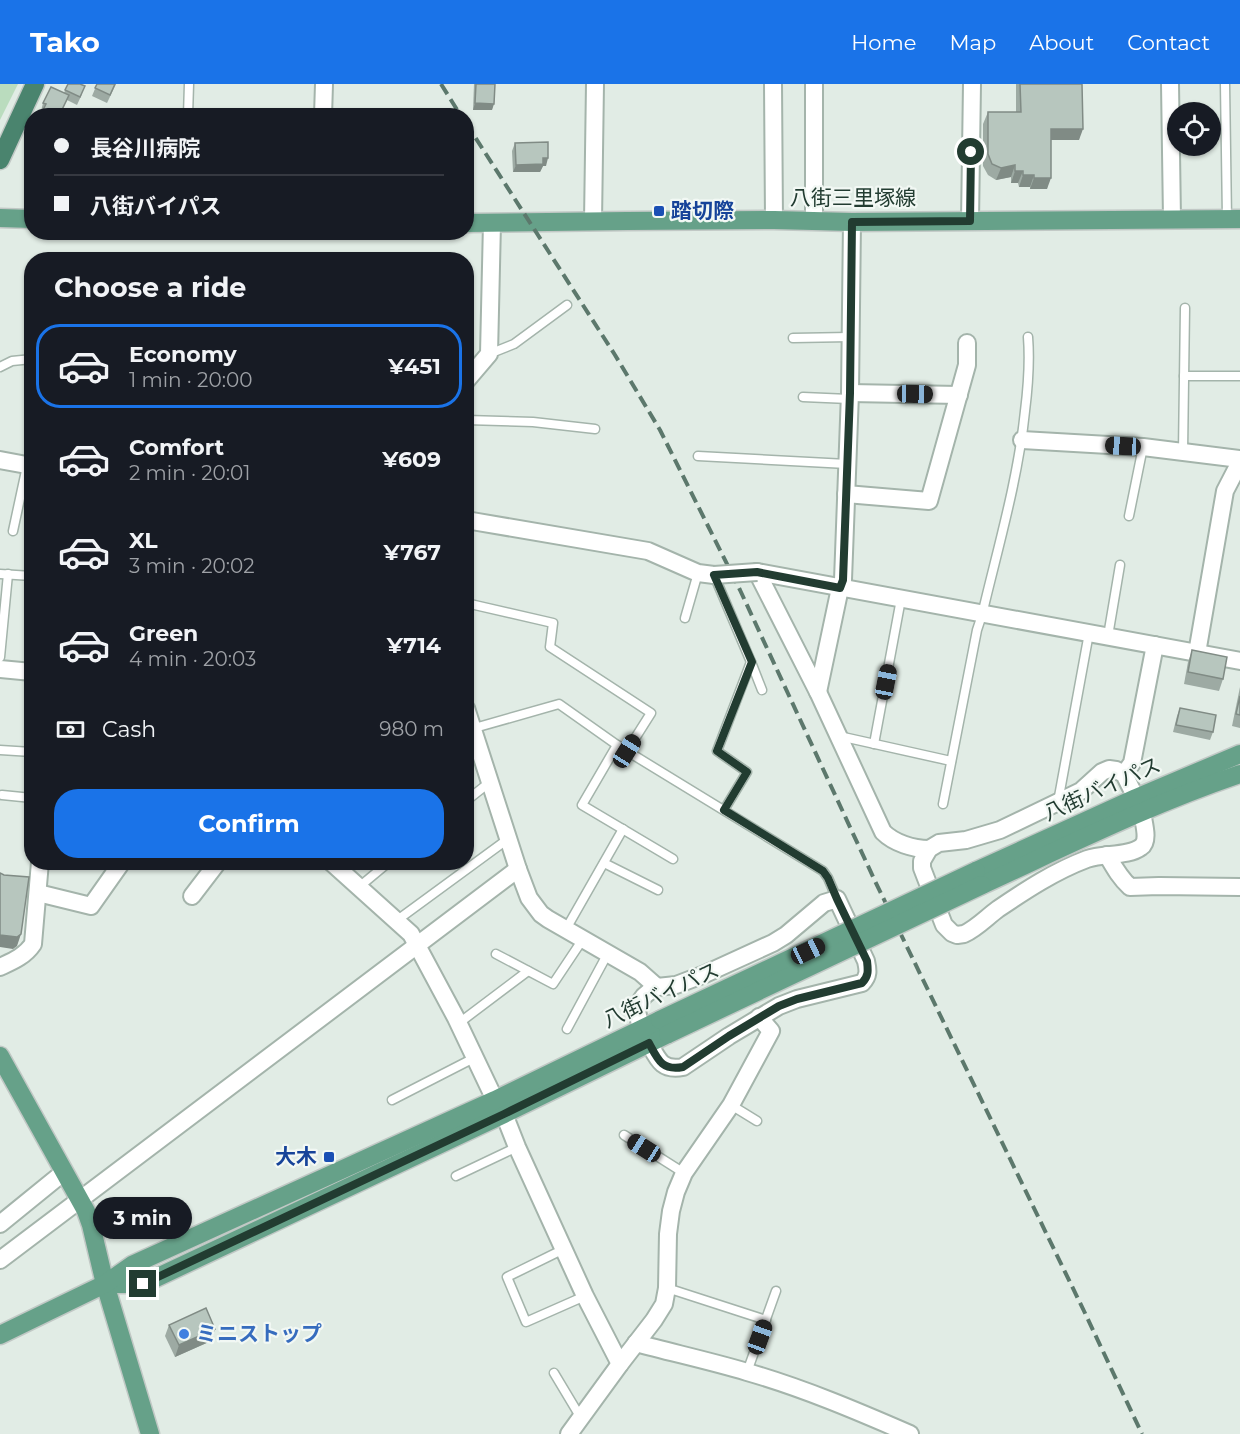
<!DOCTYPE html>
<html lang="en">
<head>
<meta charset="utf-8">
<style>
	body { margin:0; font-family:Montserrat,"Noto Sans JP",sans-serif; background:#20242c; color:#f1f3f6; height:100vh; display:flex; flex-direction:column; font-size:22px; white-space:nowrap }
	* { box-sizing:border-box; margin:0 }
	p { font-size:20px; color:#9ea1a6 }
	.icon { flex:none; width:33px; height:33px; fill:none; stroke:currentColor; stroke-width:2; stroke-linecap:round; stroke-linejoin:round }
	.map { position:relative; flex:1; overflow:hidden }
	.details { position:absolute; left:24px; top:168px; width:450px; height:618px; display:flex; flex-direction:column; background:#171b24; border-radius:24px; box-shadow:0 2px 4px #0004 }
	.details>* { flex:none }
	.hud { position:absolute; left:24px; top:24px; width:450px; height:132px; border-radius:24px; box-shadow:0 2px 4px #0004; display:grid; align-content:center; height:132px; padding:0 30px; background:#171b24 }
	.fabs { position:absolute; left:1167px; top:18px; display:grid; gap:12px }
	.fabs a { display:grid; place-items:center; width:54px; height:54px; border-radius:50%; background:#171b24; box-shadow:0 2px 4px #0004; font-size:30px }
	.end { position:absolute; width:27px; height:27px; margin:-14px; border:8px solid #223c31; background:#fff; box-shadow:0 0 0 3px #fff }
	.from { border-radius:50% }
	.bubble { position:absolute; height:42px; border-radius:21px; background:#171b24; box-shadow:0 2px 4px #0004; font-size:20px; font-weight:700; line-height:42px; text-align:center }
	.car { position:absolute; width:18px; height:36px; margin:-18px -9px; border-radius:8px; box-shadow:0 0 4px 2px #0007; background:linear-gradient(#222 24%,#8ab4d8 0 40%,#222 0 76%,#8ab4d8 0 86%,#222 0) }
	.hud b { display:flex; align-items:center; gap:21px; height:57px; font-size:22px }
	.hud b+b { border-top:2px solid #363941 }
	.hud i { width:15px; height:15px; background:#f1f3f6 }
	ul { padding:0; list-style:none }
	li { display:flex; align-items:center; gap:18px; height:84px; margin:0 12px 9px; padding:0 18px; border:3px solid transparent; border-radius:24px }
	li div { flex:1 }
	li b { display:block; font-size:22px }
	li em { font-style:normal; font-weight:700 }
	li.active { border-color:#1a73e8 }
	li>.icon { width:54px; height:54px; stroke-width:1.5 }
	h2 { padding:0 30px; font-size:27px; line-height:72px }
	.pay { display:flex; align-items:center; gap:15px; height:66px; padding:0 30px; font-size:22px }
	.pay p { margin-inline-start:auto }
	.cta { display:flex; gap:12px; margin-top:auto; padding:12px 30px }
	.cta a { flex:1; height:69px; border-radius:24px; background:#1a73e8; color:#fff; font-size:24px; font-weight:700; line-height:69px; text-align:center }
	header { display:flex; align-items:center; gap:36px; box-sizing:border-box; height:84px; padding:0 30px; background:#1a73e8; color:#fff }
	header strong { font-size:28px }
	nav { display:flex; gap:33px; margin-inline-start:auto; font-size:21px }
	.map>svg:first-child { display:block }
	.green { fill:#badcbe }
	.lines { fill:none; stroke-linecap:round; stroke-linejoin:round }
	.service-casing { stroke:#a4b4ab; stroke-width:11 }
	.minor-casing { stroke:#a4b4ab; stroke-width:20 }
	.primary-casing { stroke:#c1c8c5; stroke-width:21 }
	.trunk-casing { stroke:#c1c8c5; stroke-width:21 }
	.service { stroke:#fff; stroke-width:8 }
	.minor { stroke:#fff; stroke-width:16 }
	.primary { stroke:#66a189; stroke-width:18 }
	.trunk { stroke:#4a846e; stroke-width:18 }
	.rail { stroke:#5c786c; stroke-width:4; stroke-dasharray:12 6; stroke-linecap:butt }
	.minor-bridge-casing { stroke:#a4b4ab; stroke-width:20; stroke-linecap:butt }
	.primary-bridge-casing { stroke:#c1c8c5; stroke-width:21; stroke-linecap:butt }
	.minor-bridge { stroke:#fff; stroke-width:16 }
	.primary-bridge { stroke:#66a189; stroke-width:18 }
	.wall { fill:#9daaa3 }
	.shaded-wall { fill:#808b85 }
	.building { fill:#b7c6be; stroke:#808b85; stroke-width:1.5 }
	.route { stroke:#223c31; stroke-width:8 }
	.transit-dot { fill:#1a4fb4; stroke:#f2f8f4; stroke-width:2 }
	.shop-dot { fill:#3f7fe0; stroke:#f2f8f4; stroke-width:2 }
	.labels { text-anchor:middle; stroke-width:4.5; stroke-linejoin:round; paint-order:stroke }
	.street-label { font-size:21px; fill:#223c31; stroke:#f2f8f4 }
	.transit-label { font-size:21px; font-weight:bold; fill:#164399; stroke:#f2f8f4; text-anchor:start }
	.shop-label { font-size:21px; font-weight:bold; fill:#366cbe; stroke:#f2f8f4; text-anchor:start }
</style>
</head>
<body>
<header>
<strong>Tako</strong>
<nav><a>Home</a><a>Map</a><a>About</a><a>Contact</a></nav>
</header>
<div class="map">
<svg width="1240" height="1350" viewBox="0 0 1240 1350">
	<rect width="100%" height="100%" fill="#e1ece5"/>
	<polygon class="green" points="0,0 18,0 0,36"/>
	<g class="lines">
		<g class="service-casing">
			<g id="service">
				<polyline points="1225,0 1227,135"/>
				<polyline points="188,32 189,0"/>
				<polyline points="793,254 850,253"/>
				<polyline points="489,270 514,260 567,221"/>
				<polyline points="0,283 12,277 32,275"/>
				<polyline points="1184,292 1240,292"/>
				<polyline points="803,313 849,315"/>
				<polyline points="466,336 533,338 595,345"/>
				<polyline points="1183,368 1185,224"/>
				<polyline points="698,372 847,380"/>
				<polyline points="1129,432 1143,363"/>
				<polyline points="13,447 27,382"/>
				<polyline points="0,490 32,492"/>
				<polyline points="714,491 751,578 762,606"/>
				<polyline points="466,519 553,539 550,563 651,629 627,667"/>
				<polyline points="685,534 698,489"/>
				<polyline points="1108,552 1120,481"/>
				<polyline points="0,573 8,490"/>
				<polyline points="471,645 559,620 617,661 823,787 828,794 837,815"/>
				<polyline points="839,652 951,677"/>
				<polyline points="874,660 901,515"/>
				<polyline points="617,661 582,721 673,775"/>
				<polyline points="0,666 32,668"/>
				<polyline points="2,711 32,714"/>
				<polyline points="466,717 490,698"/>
				<polyline points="1058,718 1089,549"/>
				<path d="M 943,720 L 977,546 L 982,531 C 998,463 1018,396 1025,327 C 1028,303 1030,278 1028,253"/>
				<polyline points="724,726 747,688 717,667 751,578"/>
				<polyline points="604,779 658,806"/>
				<polyline points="359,803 389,778"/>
				<polyline points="396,837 508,755"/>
				<polyline points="566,845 623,745"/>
				<polyline points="496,870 553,900 583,855"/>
				<polyline points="459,939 528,887"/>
				<polyline points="567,945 608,869"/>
				<polyline points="392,1016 474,974"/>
				<polyline points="731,1021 757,1037"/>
				<polyline points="624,1051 684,1089"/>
				<polyline points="456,1092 517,1063"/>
				<polyline points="564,1165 507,1193 526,1238 585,1212"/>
				<polyline points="667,1204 766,1236"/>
				<polyline points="747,1288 776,1207"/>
				<polyline points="554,1289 581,1334"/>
			</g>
		</g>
		<g class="minor-casing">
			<g id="minor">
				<polyline points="773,0 774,136"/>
				<polyline points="1170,0 1172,135"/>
				<polyline points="814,1 814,137"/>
				<polyline points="323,32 324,0"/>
				<polyline points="593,137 595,0"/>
				<polyline points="970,137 972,0"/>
				<polyline points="466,297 489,270 492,139"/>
				<polyline points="850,309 959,311"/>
				<polyline points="1022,356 1143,363 1240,375"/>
				<polyline points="0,376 32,382"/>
				<polyline points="846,410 929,417 967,281 967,259"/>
				<polyline points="466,436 648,467 698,489 714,491"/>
				<polyline points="757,488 1240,577"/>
				<path d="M 757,488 L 818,608 L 883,748 C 894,759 913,765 929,765"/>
				<polyline points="1197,569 1225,407 1240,378"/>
				<polyline points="0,585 32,588"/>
				<polyline points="818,608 840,504 843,496 850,309 852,138"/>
				<polyline points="466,624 518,785 529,814 541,830 548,835 640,888 657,903"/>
				<polyline points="1124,690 1132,679 1155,561"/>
				<path d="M 1136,714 L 1124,690 L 1116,686 L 1109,685 L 1102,688 L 1081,707 L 1000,746 L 966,756 L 939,759 L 929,765 L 922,777 L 922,784 L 944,841 L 952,849 L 957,851 L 964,850 C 977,844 987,833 998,825 C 1026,806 1055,787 1087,775 C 1103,769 1128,773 1141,763 C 1150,757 1143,737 1142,728"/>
				<path d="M 1107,771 C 1114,783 1120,794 1130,803 L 1159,802 L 1240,803"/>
				<polyline points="331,778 411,850 456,934 495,1016"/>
				<polyline points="38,809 91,822 122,778"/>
				<polyline points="192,812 218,778"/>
				<path d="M 0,883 C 13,877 25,872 33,860 L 40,778"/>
				<path d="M 641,945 L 637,927 L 639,919 L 644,912 L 651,906 L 657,903 L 676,901 L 705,890 L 773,859 L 786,851 L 824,819 L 837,815 L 866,877 C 868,886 869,892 862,899 L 797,915 L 779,922 L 729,952 L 683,983 C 662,987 658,976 649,959"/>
				<polyline points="504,1030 517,1063 585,1212 620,1280"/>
				<polyline points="0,1140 64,1088"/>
				<polyline points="0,1176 518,785"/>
				<path d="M 636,1259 C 673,1269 710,1277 747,1288 C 803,1304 857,1327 910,1350"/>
				<polyline points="569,1350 620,1280 654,1236 664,1220 667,1204 668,1150 671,1127 676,1108 684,1089 731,1021 771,947 759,933"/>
			</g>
		</g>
		<g class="primary-casing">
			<g id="primary">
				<polyline points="0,134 32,135"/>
				<polyline points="466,139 627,137 774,136 852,138 1240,135"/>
				<polyline points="976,787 1136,714 1240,670"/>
				<path d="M 982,801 C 1067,762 1151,720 1240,690"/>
				<polyline points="0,972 86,1127 91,1141 105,1200 150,1350"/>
				<polyline points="105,1200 143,1200 504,1030 668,950"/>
				<polyline points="0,1251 105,1200 132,1181 495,1016 660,936"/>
			</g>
		</g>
		<g class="trunk-casing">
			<polyline id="trunk" points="0,76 35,0"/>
		</g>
		<use href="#service" class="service"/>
		<use href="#minor" class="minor"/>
		<use href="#primary" class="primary"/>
		<use href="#trunk" class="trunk"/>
		<g class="rail">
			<polyline points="441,0 461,32"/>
			<polyline points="466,39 615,271 660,346 740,506 875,797 1084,1227 1142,1350"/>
		</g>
		<g class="minor-bridge-casing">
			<polyline id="minor-bridge" points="714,491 757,488"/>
		</g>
		<g class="primary-bridge-casing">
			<g id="primary-bridge">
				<polyline points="660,936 976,787"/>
				<polyline points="668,950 982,801"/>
			</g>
		</g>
		<use href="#minor-bridge" class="minor-bridge"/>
		<use href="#primary-bridge" class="primary-bridge"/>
	</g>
	<g class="wall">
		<polygon points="68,0 82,10 77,21 67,16 42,27 41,27 43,19 64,9"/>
		<polygon points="97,0 116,0 107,19 92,12"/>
		<polygon points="474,0 495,0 492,26 473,26"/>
		<polygon points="1016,0 1082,0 1079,56 1051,56 1047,105 1030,105 1030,103 1019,103 1018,99 1011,99 1011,93 996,96 988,91 983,82 983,40 988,28 1016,28"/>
		<polygon points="515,59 546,82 543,82 540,88 513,88 512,67"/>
		<polygon points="1192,566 1223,595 1219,607 1184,600 1188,578"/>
		<polygon points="1240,603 1240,644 1232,642"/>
		<polygon points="1180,624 1213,648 1210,656 1173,648 1177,632"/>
		<polygon points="169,1241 211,1257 175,1273 165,1252"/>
	</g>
	<g class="shaded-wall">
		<polygon points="475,19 494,20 492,26 473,26"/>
		<polygon points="1051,45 1083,45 1079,56 1047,56"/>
		<polygon points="543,74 548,74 546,82 543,82 540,88 513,88 516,81"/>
		<polygon points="1015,81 1011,93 996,96 1001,84"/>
		<polygon points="1015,87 1023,87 1018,99 1011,99"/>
		<polygon points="1023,91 1034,91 1030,103 1019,103"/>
		<polygon points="1034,94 1051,94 1047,105 1030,105"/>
		<polygon points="21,850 17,862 13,865 0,863 0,851"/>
		<polygon points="215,1245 211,1257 175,1273 179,1261"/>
	</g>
	<g class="building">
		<polygon points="68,0 80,0 85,2 80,13 65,6"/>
		<polygon points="97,0 115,0 110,11 95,4"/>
		<polygon points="476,0 495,0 494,20 475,19"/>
		<polygon points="1020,0 1082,0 1083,45 1051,45 1051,94 1034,94 1034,91 1023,91 1023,87 1015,87 1015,81 1001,84 992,80 988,70 988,28 1021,28"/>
		<polygon points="51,3 69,11 59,32 40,32 46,20 43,19"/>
		<polygon points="548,58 548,74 543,74 543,80 516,81 515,59"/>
		<polygon points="1192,566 1227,573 1223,595 1188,588"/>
		<polygon points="1240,612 1240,631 1236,630"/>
		<polygon points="1180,624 1216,631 1213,648 1176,641"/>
		<polygon points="0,789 4,791 29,793 21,850 17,853 0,851"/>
		<polygon points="206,1224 215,1245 179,1261 169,1241"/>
	</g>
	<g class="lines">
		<path class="route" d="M 143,1200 L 504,1030 L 649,959 C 658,976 662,987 683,983 L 729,952 L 779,922 L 797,915 L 862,899 C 869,892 868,886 867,877 L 837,815 L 828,794 L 823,787 L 724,726 L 747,688 L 717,667 L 752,578 L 714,491 L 757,488 L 840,504 L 843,496 L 850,309 L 852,138 L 970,137 L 971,68"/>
	</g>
	<g class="transit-dot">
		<rect x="653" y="121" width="12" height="12" rx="3"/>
		<rect x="323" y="1067" width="12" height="12" rx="3"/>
	</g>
	<circle class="shop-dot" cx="184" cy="1250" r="6"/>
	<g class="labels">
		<g class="street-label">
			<text x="853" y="121">八街三里塚線</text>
			<text transform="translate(1102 705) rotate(-24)" y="7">八街バイパス</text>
			<text transform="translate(661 911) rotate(-25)" y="7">八街バイパス</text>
		</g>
		<g class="transit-label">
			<text x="671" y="134">踏切際</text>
			<text x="317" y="1080" text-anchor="end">大木</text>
		</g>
		<g class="shop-label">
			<text x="196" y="1257">ミニストップ</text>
		</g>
	</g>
</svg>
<div class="fabs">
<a><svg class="icon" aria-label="locate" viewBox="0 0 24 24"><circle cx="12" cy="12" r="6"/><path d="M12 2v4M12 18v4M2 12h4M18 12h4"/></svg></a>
</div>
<i class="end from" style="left:971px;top:68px"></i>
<i class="end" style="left:143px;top:1200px"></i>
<div class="bubble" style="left:93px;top:1113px;width:99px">3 min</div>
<i class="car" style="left:915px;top:310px;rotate:91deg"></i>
<i class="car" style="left:1123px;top:362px;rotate:273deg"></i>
<i class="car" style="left:886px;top:598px;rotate:11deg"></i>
<i class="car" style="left:627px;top:667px;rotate:32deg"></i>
<i class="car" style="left:808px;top:867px;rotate:65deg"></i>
<i class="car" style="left:644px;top:1064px;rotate:302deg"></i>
<i class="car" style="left:760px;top:1253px;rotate:20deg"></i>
<div class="hud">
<b><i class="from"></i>長谷川病院</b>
<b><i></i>八街バイパス</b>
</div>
<section class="details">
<h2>Choose a ride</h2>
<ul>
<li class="active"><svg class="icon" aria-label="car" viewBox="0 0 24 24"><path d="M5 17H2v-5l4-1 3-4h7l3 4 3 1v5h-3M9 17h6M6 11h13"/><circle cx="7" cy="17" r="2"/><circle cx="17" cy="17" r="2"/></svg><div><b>Economy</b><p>1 min · 20:00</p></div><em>¥451</em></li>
<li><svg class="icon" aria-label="car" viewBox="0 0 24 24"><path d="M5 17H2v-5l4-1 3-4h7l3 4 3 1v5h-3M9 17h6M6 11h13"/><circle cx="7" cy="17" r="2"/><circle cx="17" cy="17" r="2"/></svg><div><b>Comfort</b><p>2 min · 20:01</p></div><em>¥609</em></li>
<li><svg class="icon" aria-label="car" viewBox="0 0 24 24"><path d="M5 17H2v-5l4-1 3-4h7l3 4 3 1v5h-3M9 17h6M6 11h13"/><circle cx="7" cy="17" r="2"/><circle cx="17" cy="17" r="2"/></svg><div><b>XL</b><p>3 min · 20:02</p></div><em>¥767</em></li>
<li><svg class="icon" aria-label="car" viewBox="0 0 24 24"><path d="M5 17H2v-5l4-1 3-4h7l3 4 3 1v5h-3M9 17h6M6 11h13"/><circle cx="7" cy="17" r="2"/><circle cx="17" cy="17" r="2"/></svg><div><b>Green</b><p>4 min · 20:03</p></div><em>¥714</em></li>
</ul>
<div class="pay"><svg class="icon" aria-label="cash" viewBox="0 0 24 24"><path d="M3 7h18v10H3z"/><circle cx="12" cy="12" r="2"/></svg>Cash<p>980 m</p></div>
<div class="cta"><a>Confirm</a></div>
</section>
</div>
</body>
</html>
